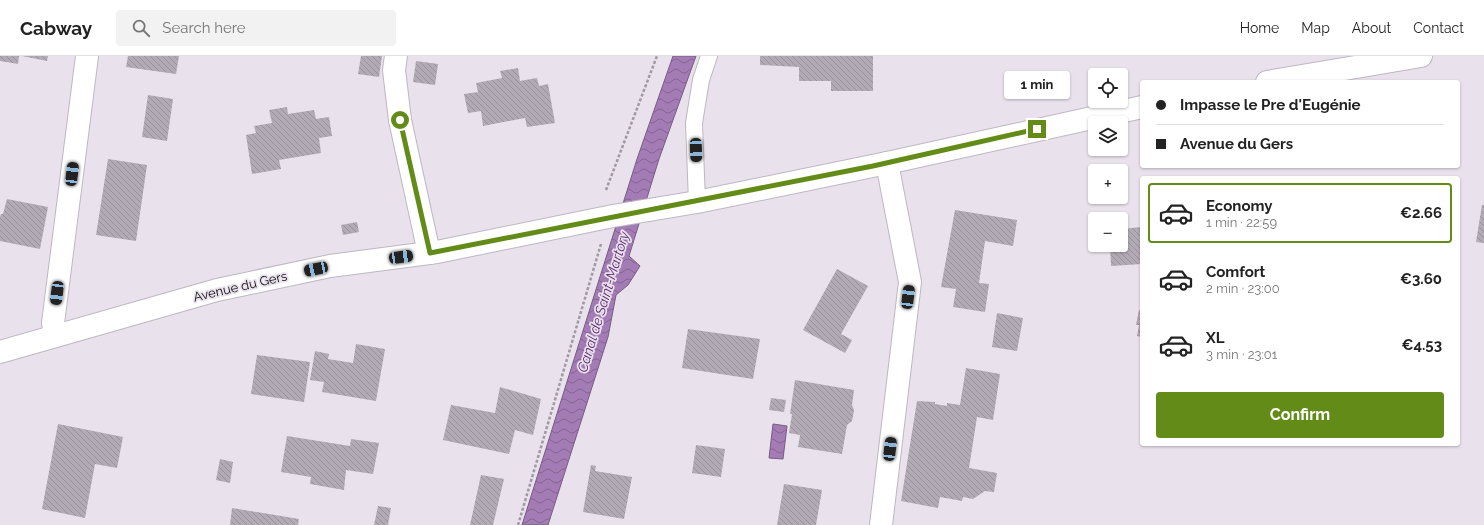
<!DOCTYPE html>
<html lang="en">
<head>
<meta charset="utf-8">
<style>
	body { margin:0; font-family:Raleway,sans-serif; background:#f2f2f2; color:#222; height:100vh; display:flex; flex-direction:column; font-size:15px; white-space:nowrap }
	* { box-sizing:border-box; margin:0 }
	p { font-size:13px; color:#767676 }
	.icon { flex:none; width:22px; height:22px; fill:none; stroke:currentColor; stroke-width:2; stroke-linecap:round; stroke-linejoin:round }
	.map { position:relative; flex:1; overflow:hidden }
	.details { position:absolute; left:1140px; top:120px; width:320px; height:270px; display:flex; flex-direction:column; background:#fff; border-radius:4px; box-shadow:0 1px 3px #0004 }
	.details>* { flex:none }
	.top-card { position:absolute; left:1140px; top:24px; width:320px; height:88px; border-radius:4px; box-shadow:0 1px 3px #0004; display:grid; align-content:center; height:88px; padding:0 16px; background:#fff }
	.tools { position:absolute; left:1088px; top:12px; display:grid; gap:8px }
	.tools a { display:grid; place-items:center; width:40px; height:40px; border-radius:4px; background:#fff; box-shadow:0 1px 3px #0004; font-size:20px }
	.end { position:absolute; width:18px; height:18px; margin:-9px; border:5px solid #638b17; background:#fff; box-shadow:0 0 0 2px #fff }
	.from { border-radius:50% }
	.bubble { position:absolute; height:28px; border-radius:4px; background:#fff; box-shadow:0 1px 3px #0004; font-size:13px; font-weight:700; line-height:28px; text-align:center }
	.car { position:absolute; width:12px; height:24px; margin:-12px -6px; border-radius:5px; box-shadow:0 0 3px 1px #0007; background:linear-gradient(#222 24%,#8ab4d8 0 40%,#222 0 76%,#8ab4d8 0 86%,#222 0) }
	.top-card b { display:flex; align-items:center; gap:14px; height:38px; font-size:15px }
	.top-card b+b { border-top:1px solid #e0e0e0 }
	.top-card i { width:10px; height:10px; background:#222 }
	ul { padding:7px 0 0; list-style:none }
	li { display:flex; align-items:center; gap:12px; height:60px; margin:0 8px 6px; padding:0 8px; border:2px solid transparent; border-radius:4px }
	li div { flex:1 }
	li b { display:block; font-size:15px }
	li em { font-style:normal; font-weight:700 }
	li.on { border-color:#638b17 }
	li>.icon { width:36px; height:36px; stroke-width:1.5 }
	.action { display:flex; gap:8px; margin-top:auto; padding:8px 16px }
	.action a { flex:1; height:46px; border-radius:4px; background:#638b17; color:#fff; font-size:16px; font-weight:700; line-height:46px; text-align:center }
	header { display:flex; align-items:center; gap:24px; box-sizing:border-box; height:56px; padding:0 20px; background:#fff; border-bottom:1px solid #e0e0e0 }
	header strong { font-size:19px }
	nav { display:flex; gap:22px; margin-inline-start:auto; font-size:14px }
	.search { width:280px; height:36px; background:#f2f2f2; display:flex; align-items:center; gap:10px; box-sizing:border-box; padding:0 14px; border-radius:4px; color:#767676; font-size:15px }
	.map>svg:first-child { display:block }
	.water { fill:url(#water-waves); stroke:#785b84 }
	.building { fill:url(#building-back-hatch) }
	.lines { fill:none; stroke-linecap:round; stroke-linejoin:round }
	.lane-casing { stroke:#beb7c2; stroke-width:18 }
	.street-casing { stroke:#beb7c2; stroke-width:24 }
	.secondary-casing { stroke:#beb7c2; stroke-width:24 }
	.path { stroke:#9f99a1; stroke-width:2.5; stroke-dasharray:3 2; stroke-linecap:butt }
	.lane { stroke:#fff; stroke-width:16 }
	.street { stroke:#fff; stroke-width:22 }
	.secondary { stroke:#fff; stroke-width:22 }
	.route { stroke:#638b17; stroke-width:5 }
	.labels { text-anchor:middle; stroke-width:3.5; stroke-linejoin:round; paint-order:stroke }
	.street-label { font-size:13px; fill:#100e12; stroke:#e9e1ec }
	.water-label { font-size:14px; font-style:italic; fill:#612e74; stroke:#e9e1ec }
</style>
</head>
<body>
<header>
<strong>Cabway</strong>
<div class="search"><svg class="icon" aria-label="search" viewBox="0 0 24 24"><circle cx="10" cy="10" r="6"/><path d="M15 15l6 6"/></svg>Search here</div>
<nav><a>Home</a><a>Map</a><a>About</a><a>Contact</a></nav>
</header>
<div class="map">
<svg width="1484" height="469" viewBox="0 0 1484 469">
	<defs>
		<pattern id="water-waves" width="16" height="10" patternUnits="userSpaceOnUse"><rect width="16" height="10" fill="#a47cb5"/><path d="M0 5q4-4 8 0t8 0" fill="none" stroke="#846492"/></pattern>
		<pattern id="building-back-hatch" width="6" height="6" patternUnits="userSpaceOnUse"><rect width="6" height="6" fill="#b2aab5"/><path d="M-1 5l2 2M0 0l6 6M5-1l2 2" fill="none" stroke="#98919b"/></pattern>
	</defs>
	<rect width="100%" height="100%" fill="#e9e1ec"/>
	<g class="water">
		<polygon points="673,0 696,0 659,103 629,200 640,210 628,229 616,239 608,281 548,469 522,469 637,103"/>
		<polygon points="773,368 787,370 783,403 769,402"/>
	</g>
	<g class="building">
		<polygon points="0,0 19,0 18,8 0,5"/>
		<polygon points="22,0 48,0 47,5"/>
		<polygon points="128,0 179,0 176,18 126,11"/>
		<polygon points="361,0 382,0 379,21 358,18"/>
		<polygon points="760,0 873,0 873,35 831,35 831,25 799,25 799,11 760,9"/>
		<polygon points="416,5 438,8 435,29 413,26"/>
		<polygon points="518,12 520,25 537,22 539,30 548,28 555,67 527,71 525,62 483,70 481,55 468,57 464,38 478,36 476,27 502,22 500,15"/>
		<polygon points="148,39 173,43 167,85 142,81"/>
		<polygon points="287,51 288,58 314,54 316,63 329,61 332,80 319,82 321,97 279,104 281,113 252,118 246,79 256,77 254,70 272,67 269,54"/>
		<polygon points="108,103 147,109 136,185 96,179"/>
		<polygon points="7,143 48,151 40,193 0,185 0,161 1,158 3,158"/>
		<polygon points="1482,149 1484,149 1484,187 1476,186"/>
		<polygon points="955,154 1017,164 1013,190 985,185 979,227 989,228 985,256 953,251 956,233 941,231"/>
		<polygon points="357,166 359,176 343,179 341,169"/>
		<polygon points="1142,171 1142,208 1111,210 1110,189 1121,189 1121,173"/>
		<polygon points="837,213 868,230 841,278 852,284 845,297 803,274"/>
		<polygon points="1139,254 1142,254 1142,281 1137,280 1139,269 1136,269"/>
		<polygon points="997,257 1023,262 1017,295 992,291"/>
		<polygon points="688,273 760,283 753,323 682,312"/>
		<polygon points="356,288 385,293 376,345 322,336 324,326 310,324 315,295 329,298 328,303 353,307"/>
		<polygon points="257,299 310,306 304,346 251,338"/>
		<polygon points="966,312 1000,318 993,364 977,361 969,412 997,417 994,436 985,435 973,443 963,441 962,445 940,441 938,452 901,445 917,345 935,346 935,348 947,350 947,347 960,349"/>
		<polygon points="795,324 854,334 852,349 854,354 852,365 847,369 842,398 798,391 800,379 789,377 792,358 790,358"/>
		<polygon points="500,331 541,343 533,379 515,374 509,398 443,384 451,349 495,357"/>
		<polygon points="771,342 786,344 784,356 769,354"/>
		<polygon points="58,368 123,381 117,412 95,408 85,462 42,453"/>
		<polygon points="287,380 350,390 351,383 379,387 373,418 346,414 344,434 310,428 311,421 281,416"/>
		<polygon points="696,389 725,393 721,421 692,417"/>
		<polygon points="220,403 233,406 230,427 216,424"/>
		<polygon points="591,409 596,410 595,415 632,421 624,463 583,456"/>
		<polygon points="481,419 504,423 493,469 470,469"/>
		<polygon points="784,428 822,434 816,469 777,469"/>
		<polygon points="378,450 391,452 388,469 374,469"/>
		<polygon points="232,452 299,463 298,469 230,469"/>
	</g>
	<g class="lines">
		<g class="lane-casing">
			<polyline id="lane" points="697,146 694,67 701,24 709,0"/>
		</g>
		<g class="street-casing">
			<g id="street">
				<polyline points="396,0 394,14 400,64 429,197"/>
				<polyline points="55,280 53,267 87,0"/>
				<polyline points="881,469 910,226 887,107"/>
			</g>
		</g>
		<g class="secondary-casing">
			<g id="secondary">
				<polyline points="1267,26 1421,0"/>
				<polyline points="0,296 217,234 330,210 437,196 613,160 697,146 887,107 1142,51"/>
			</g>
		</g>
		<g class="path">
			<polyline points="606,134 657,0"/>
			<polyline points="518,469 601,188"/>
		</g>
		<use href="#lane" class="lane"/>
		<use href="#street" class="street"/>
		<use href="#secondary" class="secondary"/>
	</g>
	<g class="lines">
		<polyline class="route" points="400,64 430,197 873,110 1037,73"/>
	</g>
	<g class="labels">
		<g class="street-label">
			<text transform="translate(240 230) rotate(-13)" y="5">Avenue du Gers</text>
		</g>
		<g class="water-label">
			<text transform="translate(603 246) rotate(-73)" y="5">Canal de Saint-Martory</text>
		</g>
	</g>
</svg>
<div class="tools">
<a><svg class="icon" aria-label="locate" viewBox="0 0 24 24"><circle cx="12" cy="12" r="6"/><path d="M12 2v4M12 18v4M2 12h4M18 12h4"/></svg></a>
<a><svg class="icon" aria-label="layers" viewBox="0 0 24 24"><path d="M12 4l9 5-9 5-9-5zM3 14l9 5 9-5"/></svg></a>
<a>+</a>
<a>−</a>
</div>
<i class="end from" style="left:400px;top:64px"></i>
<i class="end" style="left:1037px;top:73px"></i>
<div class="bubble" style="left:1004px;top:15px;width:66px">1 min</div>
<i class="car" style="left:696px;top:94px;rotate:178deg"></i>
<i class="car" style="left:72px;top:118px;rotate:7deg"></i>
<i class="car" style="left:401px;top:201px;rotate:82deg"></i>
<i class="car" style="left:316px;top:213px;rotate:258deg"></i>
<i class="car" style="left:57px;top:237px;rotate:187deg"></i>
<i class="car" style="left:908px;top:241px;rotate:7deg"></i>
<i class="car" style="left:890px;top:393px;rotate:7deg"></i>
<div class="top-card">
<b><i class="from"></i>Impasse le Pre d'Eugénie</b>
<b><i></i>Avenue du Gers</b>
</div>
<section class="details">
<ul>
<li class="on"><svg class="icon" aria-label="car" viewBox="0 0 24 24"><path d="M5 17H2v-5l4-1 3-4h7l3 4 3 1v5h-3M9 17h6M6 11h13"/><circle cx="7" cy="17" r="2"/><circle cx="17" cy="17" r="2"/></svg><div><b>Economy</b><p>1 min · 22:59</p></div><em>€2.66</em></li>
<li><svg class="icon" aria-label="car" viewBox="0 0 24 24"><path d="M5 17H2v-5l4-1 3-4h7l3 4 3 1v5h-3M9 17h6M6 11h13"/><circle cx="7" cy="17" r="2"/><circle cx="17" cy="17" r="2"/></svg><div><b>Comfort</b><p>2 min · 23:00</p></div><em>€3.60</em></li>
<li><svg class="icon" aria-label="car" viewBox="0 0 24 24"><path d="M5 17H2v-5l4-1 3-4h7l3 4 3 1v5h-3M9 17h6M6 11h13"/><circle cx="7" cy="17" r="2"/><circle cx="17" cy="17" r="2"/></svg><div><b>XL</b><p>3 min · 23:01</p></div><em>€4.53</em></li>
</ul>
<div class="action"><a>Confirm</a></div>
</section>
</div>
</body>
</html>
